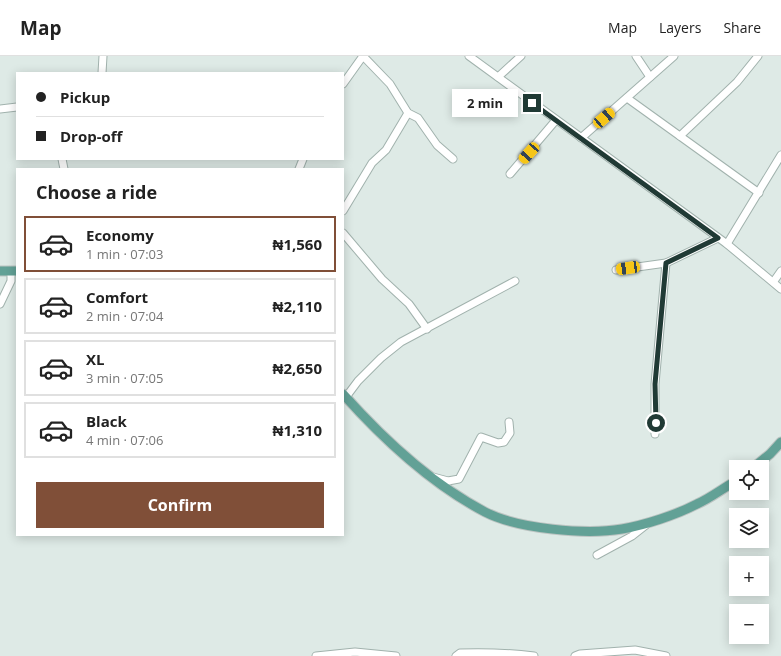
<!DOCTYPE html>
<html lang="en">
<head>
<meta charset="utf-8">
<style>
	body { margin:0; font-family:"Open Sans",sans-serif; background:#f2f2f2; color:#222; height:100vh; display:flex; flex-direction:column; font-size:15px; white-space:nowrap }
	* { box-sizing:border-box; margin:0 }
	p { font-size:13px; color:#767676 }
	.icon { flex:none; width:22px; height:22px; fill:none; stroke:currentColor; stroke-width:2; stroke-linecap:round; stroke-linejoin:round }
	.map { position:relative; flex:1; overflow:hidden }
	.drawer { position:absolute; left:16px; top:112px; width:328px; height:368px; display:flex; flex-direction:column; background:#fff; border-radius:0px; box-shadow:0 2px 10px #0003 }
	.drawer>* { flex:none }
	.top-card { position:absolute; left:16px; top:16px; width:328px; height:88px; border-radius:0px; box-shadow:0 2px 10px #0003; display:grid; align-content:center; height:88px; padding:0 20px; background:#fff }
	.controls { position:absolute; left:729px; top:404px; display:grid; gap:8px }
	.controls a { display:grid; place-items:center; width:40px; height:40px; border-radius:0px; background:#fff; box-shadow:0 2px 10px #0003; font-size:20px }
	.end { position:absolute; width:18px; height:18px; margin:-9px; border:5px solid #203a35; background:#fff; box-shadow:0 0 0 2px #fff }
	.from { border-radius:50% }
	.bubble { position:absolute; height:28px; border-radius:0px; background:#fff; box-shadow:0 2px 10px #0003; font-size:13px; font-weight:700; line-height:28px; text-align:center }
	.car { position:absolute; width:12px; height:24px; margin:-12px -6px; border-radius:5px; box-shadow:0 0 3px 1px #0007; background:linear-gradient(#f5c518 24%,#345 0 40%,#f5c518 0 76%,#345 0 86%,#f5c518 0) }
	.top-card b { display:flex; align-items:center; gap:14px; height:38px; font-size:15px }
	.top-card b+b { border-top:1px solid #e0e0e0 }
	.top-card i { width:10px; height:10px; background:#222 }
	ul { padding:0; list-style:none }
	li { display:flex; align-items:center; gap:12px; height:56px; margin:0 8px 6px; padding:0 12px; border:2px solid #e0e0e0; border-radius:0px }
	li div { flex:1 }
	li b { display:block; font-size:15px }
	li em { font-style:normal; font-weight:700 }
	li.current { border-color:#804f38 }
	li>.icon { width:36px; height:36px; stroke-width:1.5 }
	h2 { padding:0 20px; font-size:18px; line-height:48px }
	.cta { display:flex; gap:8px; margin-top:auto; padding:8px 20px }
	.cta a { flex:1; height:46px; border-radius:0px; background:#804f38; color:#fff; font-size:16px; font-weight:700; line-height:46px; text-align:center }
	header { display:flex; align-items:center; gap:24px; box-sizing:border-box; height:56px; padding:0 20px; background:#fff; border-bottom:1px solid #e0e0e0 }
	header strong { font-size:19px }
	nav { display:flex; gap:22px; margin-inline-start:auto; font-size:14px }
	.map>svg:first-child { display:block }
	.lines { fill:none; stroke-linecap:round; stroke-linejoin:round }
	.minor-casing { stroke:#a1b2ad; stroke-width:9 }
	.major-casing { stroke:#bcc4c2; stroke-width:11 }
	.minor { stroke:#fff; stroke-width:7 }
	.major { stroke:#62a196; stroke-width:9 }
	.route { stroke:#203a35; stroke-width:5 }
</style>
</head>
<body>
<header>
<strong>Map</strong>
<nav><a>Map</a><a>Layers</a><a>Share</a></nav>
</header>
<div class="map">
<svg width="781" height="600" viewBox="0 0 781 600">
	<rect width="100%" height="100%" fill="#deeae6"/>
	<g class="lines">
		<g class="minor-casing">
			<g id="minor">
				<polyline points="469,0 727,188 781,233"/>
				<polyline points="636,0 650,21"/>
				<polyline points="102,17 103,0"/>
				<polyline points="498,21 521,0"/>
				<polyline points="343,28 363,0 390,28 408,57 418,62 437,89 453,103"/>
				<polyline points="627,42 759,137"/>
				<polyline points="0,53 17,51"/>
				<polyline points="680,80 737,26 758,0"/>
				<polyline points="581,82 674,0"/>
				<polyline points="62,103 64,113"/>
				<polyline points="299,113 303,103"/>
				<polyline points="510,118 556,64"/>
				<polyline points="343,155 372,107 386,94 408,57"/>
				<polyline points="343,177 382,223 409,248 427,273"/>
				<polyline points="727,188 781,99"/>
				<polyline points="616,214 666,207 718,182"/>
				<polyline points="774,225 781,215"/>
				<polyline points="0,248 11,225 11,215"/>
				<polyline points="346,341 358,325 381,302 401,286 515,225"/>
				<polyline points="655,378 655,328 666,207"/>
				<polyline points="433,421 448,425 459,423 481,381 498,387 504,386 510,377 509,366"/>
				<polyline points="597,499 632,480 646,469"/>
				<polyline points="316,600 355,596 396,600"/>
				<path d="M 456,600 L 460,597 C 485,596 509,597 534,600"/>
				<polyline points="575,600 580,598 635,594 666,600"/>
			</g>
		</g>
		<g class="major-casing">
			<g id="major">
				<polyline points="0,215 17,215"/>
				<path d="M 343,338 C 384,384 430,427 485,456 C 518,473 586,479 622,473 C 645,469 676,459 697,448 C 711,442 723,432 736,425"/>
				<polyline points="754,411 770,398 781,386"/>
			</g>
		</g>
		<use href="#minor" class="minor"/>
		<use href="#major" class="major"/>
	</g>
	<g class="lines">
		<polyline class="route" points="532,47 718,182 666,207 655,328 656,367"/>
	</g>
</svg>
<div class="controls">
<a><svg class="icon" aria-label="locate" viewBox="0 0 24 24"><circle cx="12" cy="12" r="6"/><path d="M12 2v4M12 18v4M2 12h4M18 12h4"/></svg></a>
<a><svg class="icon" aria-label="layers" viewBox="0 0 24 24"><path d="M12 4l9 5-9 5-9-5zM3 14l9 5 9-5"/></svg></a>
<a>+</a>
<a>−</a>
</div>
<i class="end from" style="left:656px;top:367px"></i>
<i class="end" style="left:532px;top:47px"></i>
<div class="bubble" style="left:452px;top:33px;width:66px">2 min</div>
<i class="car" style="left:604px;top:62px;rotate:49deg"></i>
<i class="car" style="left:529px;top:97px;rotate:222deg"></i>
<i class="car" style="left:628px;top:212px;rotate:262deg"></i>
<div class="top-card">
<b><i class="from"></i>Pickup</b>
<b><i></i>Drop-off</b>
</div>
<section class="drawer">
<h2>Choose a ride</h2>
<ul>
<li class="current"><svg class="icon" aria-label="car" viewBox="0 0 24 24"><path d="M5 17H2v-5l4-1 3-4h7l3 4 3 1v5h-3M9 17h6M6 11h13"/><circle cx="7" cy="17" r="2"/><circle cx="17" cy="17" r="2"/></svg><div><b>Economy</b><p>1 min · 07:03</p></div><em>₦1,560</em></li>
<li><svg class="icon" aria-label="car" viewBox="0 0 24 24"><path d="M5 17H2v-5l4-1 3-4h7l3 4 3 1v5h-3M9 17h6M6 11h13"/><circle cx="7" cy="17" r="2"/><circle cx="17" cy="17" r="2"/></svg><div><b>Comfort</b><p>2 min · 07:04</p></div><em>₦2,110</em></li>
<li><svg class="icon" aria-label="car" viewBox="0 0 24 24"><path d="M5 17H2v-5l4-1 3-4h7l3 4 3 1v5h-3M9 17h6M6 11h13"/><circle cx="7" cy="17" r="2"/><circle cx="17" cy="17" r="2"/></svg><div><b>XL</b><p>3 min · 07:05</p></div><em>₦2,650</em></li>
<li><svg class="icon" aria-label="car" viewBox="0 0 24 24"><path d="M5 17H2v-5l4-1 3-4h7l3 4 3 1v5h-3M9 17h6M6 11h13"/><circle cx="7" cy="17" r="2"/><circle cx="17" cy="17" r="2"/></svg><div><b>Black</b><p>4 min · 07:06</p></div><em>₦1,310</em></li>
</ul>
<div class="cta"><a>Confirm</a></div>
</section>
</div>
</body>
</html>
